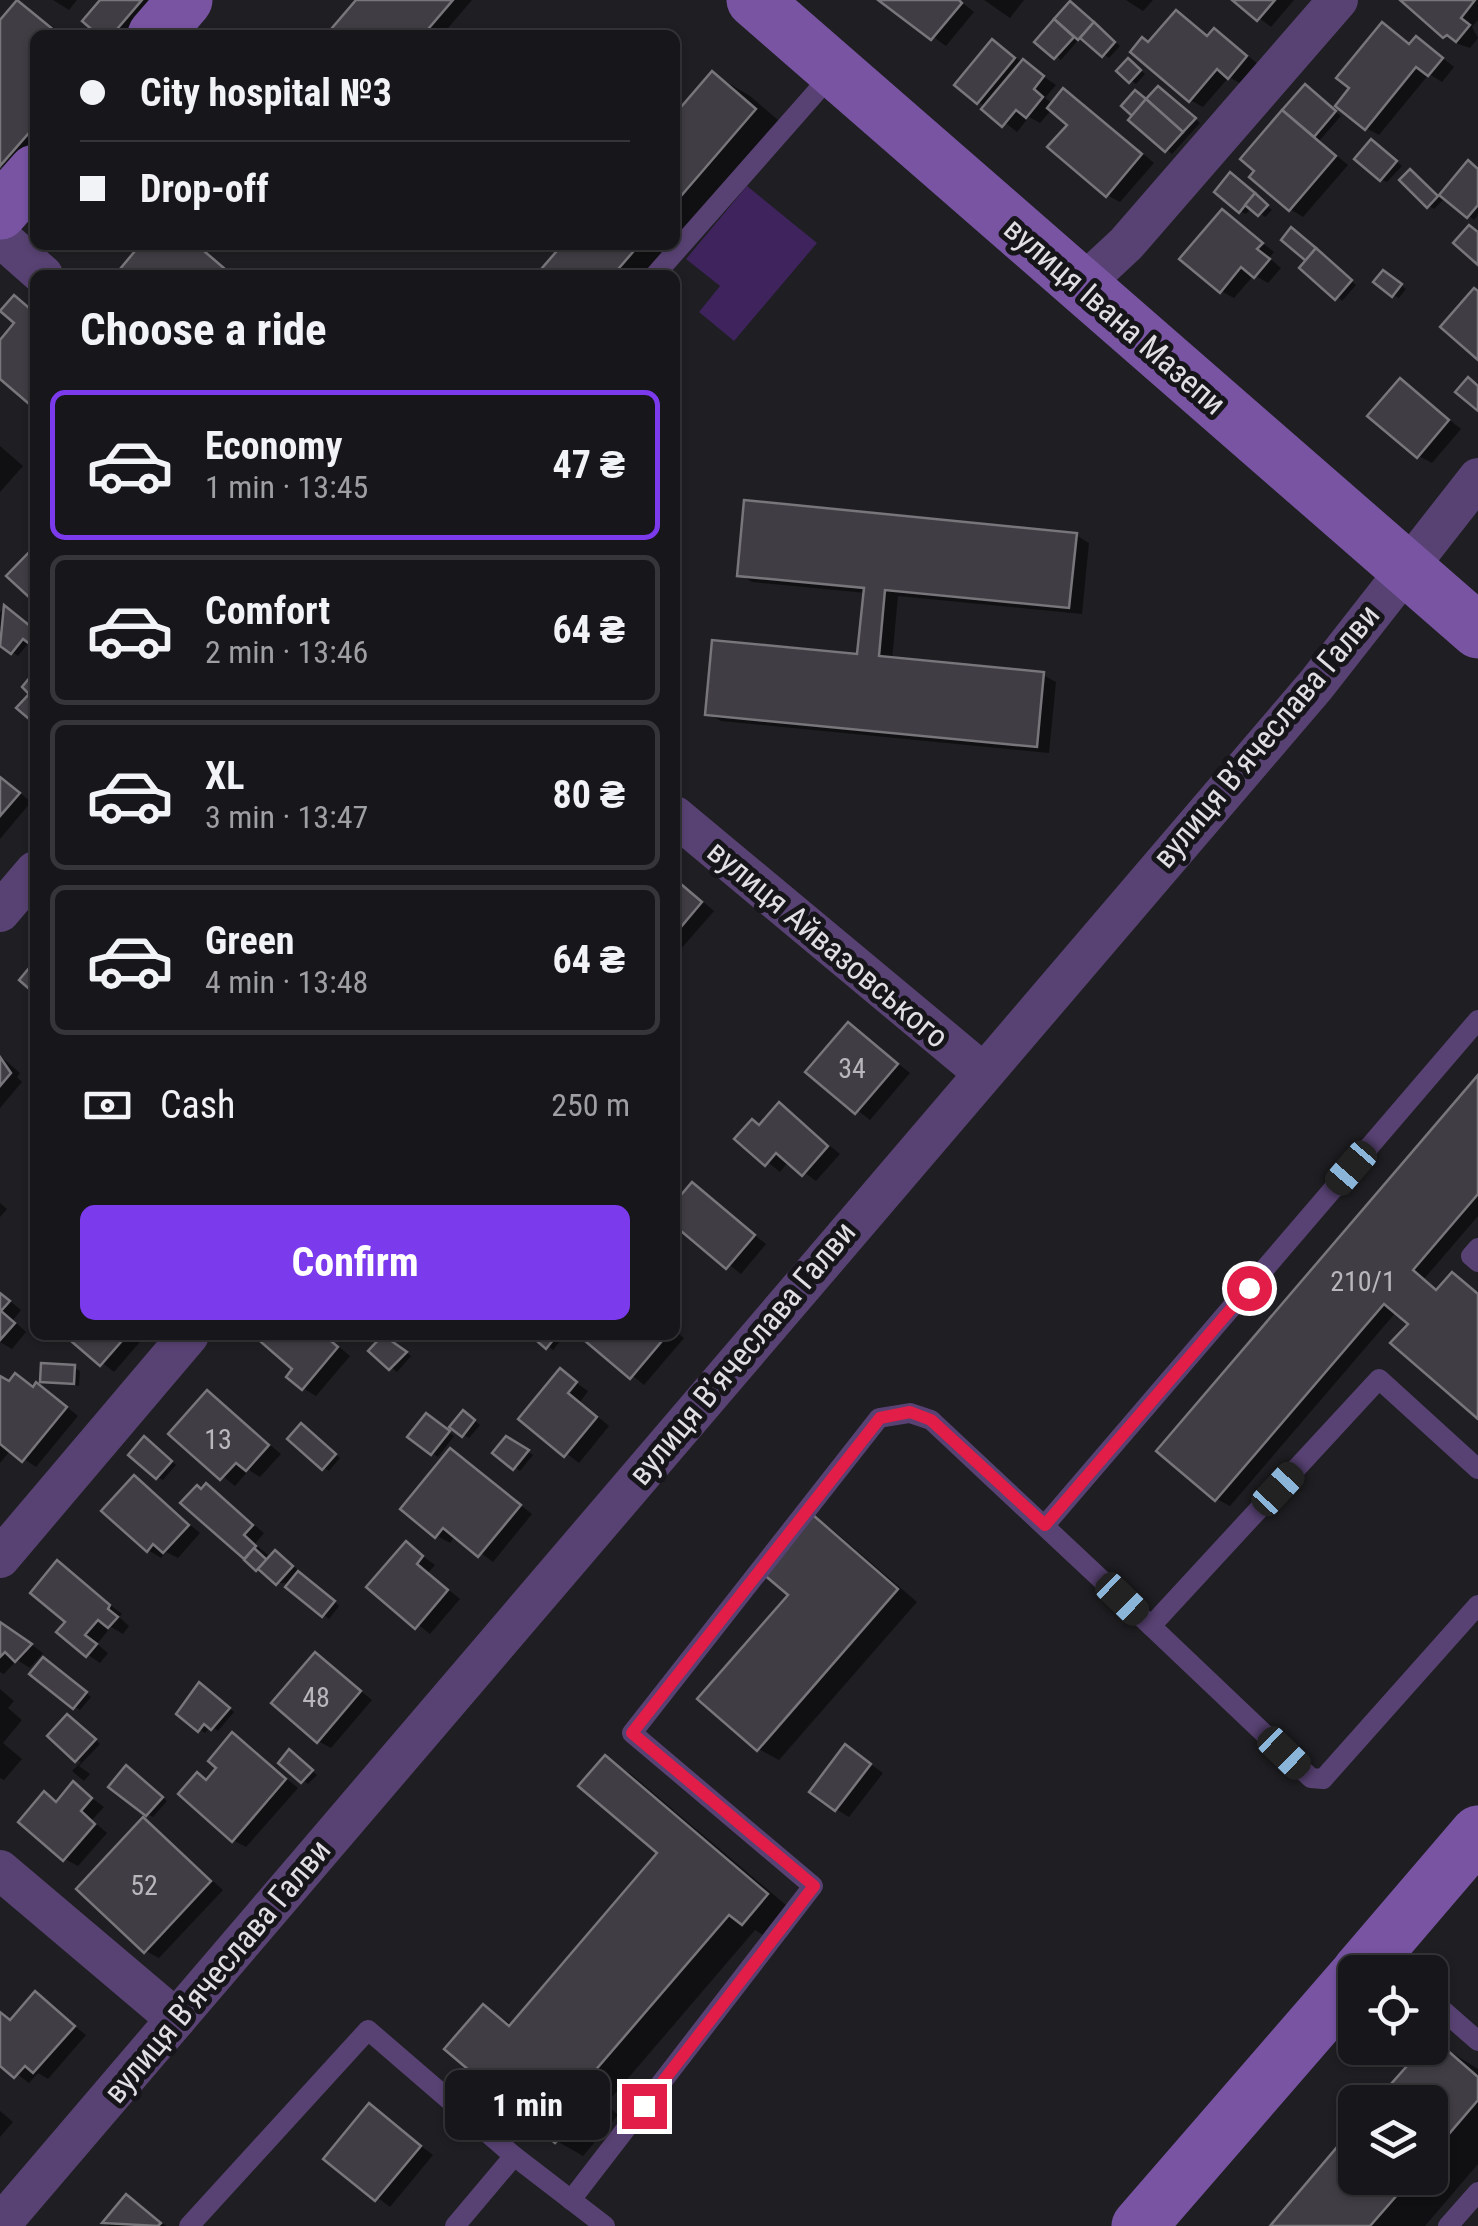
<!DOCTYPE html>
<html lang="en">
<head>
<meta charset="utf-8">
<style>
	body { margin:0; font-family:"Roboto Condensed",sans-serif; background:#242327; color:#f1f3f6; height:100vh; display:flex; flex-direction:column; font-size:38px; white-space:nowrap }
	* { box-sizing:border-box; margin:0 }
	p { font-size:32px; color:#9e9fa2 }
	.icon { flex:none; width:55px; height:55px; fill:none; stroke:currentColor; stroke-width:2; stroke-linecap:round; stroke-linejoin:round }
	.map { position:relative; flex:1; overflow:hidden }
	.drawer { position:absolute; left:30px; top:270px; width:650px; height:1070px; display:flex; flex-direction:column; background:#17161a; border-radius:15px; box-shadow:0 2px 8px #0004,0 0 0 2px #363539 }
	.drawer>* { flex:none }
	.top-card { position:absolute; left:30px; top:30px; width:650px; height:220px; border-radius:15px; box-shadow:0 2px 8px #0004,0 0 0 2px #363539; display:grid; align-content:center; height:220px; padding:0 50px; background:#17161a }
	.fabs { position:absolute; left:1338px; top:1955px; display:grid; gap:20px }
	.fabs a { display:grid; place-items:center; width:110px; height:110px; border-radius:15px; background:#17161a; box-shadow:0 2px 8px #0004,0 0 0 2px #363539; font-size:50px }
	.end { position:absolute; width:45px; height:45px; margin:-22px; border:12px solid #e11d48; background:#fff; box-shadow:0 0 0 5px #fff }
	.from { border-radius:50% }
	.bubble { position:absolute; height:70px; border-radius:15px; background:#17161a; box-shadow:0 2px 8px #0004,0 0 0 2px #363539; font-size:32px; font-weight:700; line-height:70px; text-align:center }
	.car { position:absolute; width:30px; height:60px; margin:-30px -15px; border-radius:12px; box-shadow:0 0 8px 2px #0007; background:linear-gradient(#222 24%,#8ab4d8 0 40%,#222 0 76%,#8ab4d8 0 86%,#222 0) }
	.top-card b { display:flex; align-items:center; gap:35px; height:95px; font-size:38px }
	.top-card b+b { border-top:2px solid #363539 }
	.top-card i { width:25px; height:25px; background:#f1f3f6 }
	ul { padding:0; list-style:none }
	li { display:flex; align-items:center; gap:30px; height:150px; margin:0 20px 15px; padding:0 30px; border:5px solid #363539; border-radius:15px }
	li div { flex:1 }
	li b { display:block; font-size:38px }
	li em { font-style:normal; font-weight:700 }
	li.current { border-color:#7c3aed }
	li>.icon { width:90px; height:90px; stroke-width:1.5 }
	h2 { padding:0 50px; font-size:45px; line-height:120px }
	.pay { display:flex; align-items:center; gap:25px; height:110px; padding:0 50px; font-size:38px }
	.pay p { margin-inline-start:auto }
	.action { display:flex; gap:20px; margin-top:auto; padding:20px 50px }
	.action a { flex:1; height:115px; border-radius:15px; background:#7c3aed; color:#fff; font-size:40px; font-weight:700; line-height:115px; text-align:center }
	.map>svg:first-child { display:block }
	.green { fill:#3e235d }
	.shadow { fill:#0007 }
	.building { fill:#403e44; stroke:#78757b; stroke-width:2.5 }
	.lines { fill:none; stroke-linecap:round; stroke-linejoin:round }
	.lane { stroke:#584273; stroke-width:20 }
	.street { stroke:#584273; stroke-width:40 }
	.secondary { stroke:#7854a3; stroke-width:55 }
	.route { stroke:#e11d48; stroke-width:12 }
	.labels { text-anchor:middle; stroke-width:10; stroke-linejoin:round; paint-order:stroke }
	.number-label { font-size:28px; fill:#b9b7bb }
	.street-label { font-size:32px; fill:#e1dfe3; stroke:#161519 }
</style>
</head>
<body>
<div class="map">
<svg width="1478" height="2226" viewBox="0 0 1478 2226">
	<rect width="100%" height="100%" fill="#1f1e22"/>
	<polygon class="green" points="747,186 817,243 734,341 699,312 720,286 686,259"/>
	<g class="shadow">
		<polygon points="53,0 77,0 69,10"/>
		<polygon points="103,0 172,0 142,35 101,35"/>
		<polygon points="360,0 472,0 442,35 329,35"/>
		<polygon points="882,0 959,0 974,12 946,46"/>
		<polygon points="984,0 1024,0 1010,18"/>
		<polygon points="1126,0 1153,0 1143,11"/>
		<polygon points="1236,0 1294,0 1271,27"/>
		<polygon points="1404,0 1478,0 1478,20 1472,27 1478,38 1470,48 1458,44"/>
		<polygon points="19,2 64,35 35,35 35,160 20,177 0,166 0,24"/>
		<polygon points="1070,4 1120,46 1109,58 1080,38 1061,60 1038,41"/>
		<polygon points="1177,13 1210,37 1215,31 1228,39 1259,65 1243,85 1229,77 1203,107 1190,100 1150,44"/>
		<polygon points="1383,25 1411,46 1416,39 1429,47 1454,67 1442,82 1429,74 1379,135 1366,128 1353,88"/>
		<polygon points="993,42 1056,85 1045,98 1053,104 1064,91 1077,98 1154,163 1120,202 1107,195 1070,125 1052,109 1040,123 1029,117 1017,132 979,102"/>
		<polygon points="1134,65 1145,74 1136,84 1119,71"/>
		<polygon points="713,74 750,96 792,132 668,275 539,275 565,245 675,245 675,118"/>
		<polygon points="1305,87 1341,116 1319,141 1348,165 1303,217 1290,209 1244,159"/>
		<polygon points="1164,92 1200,123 1172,154 1132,120 1147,101"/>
		<polygon points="1377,145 1402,166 1387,182 1381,179"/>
		<polygon points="1469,163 1478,170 1478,215 1474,220 1446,197 1434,209 1429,206 1416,176 1440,198"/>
		<polygon points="1237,179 1272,210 1265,217 1252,207 1246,214 1240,211"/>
		<polygon points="1223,212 1274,252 1269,258 1281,268 1268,283 1254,275 1234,298 1221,291"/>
		<polygon points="1298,234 1356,285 1342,301 1309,261"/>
		<polygon points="1389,276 1406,289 1399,298 1393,295"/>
		<polygon points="1400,381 1461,429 1432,463 1419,456"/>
		<polygon points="0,446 23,466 0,492"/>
		<polygon points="1076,535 1089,543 1082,614 898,596 892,660 1043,675 1056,682 1049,753 721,721 707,713 860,657 866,593 752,582 739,574"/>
		<polygon points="4,608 35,631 35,645 30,641 18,656 0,643 0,613"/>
		<polygon points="0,776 31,802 0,839"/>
		<polygon points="675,878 714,911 680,950 675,947"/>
		<polygon points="849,1025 910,1073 870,1120 809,1072"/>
		<polygon points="0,1056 20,1073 17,1077 22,1082 0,1108"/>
		<polygon points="1478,1079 1478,1216 1424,1279 1438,1291 1452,1275 1478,1293 1478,1415 1411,1323 1397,1311 1230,1506 1217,1499"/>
		<polygon points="779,1105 840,1154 816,1181 789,1161 780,1172 738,1138 760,1127"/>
		<polygon points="692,1185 766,1244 741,1274 675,1222 675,1206"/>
		<polygon points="0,1203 7,1209 0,1217"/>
		<polygon points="0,1293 21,1310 13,1320 26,1332 12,1349 0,1342"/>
		<polygon points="675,1331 684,1338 644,1385 582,1335 675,1335"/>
		<polygon points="67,1335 146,1335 114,1372"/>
		<polygon points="257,1335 325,1335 350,1356 316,1396 303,1388 296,1369"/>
		<polygon points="534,1335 565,1335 553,1350"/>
		<polygon points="386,1336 411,1356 397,1372 372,1351"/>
		<polygon points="74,1368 80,1371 79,1386 42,1380"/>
		<polygon points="561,1372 588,1391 580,1402 609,1426 579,1463 522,1419"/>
		<polygon points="16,1376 50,1393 78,1416 36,1467 11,1450 0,1463 0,1380 11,1383"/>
		<polygon points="208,1393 281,1454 260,1477 249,1470 235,1486 171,1434"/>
		<polygon points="469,1416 480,1425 469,1438 464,1435"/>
		<polygon points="432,1420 454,1436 438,1457 432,1453"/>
		<polygon points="307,1430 340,1458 329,1471 324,1468"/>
		<polygon points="506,1439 533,1455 520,1471 515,1467"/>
		<polygon points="150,1443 176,1465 163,1480 157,1477"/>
		<polygon points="451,1451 532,1514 493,1562 456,1535 450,1543 437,1536 403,1509"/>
		<polygon points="135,1479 200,1533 178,1558 166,1552 161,1558 148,1550"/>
		<polygon points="207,1486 264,1533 255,1544 268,1555 264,1559 268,1562 282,1556 339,1606 329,1619 285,1583 277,1583 184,1503"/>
		<polygon points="813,1518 833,1530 917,1602 779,1760 759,1749 791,1595"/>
		<polygon points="406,1544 435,1565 428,1573 460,1599 430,1634 370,1587"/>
		<polygon points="57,1564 122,1614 119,1617 129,1626 123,1634 111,1627 97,1644 108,1653 100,1663 88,1655 68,1622"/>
		<polygon points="0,1622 43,1653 30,1668 17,1660 4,1674 0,1672"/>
		<polygon points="316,1655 372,1700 331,1748 318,1741"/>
		<polygon points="50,1663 91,1697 80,1710 75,1707"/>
		<polygon points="205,1688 234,1712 218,1731 211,1726 205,1733 179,1713"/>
		<polygon points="0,1689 14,1701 8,1708 22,1720 3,1743 22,1759 4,1780 0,1778"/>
		<polygon points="73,1720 100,1744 79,1766 90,1774 84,1781 72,1771 81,1762 77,1760"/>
		<polygon points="233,1735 298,1788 246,1847 233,1840 197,1775 208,1781"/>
		<polygon points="858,1755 883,1773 849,1817 836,1809"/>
		<polygon points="295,1756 317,1775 308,1784 281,1763"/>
		<polygon points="605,1758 631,1774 793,1911 769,1939 755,1930 606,2104 618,2115 583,2156 557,2141 448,2049 484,2007 513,2025 660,1853"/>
		<polygon points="132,1772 167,1801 153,1817 147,1814"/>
		<polygon points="74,1785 104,1807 92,1820 107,1833 78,1866 65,1859 44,1794 59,1803"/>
		<polygon points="144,1820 223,1890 159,1958 146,1951"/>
		<polygon points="35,1995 86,2035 48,2079 38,2073 29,2083 0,2061 0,2016 12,2021"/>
		<polygon points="1432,2040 1478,2069 1478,2164 1425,2226 1273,2226 1355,2130 1355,2178 1430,2178 1430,2102 1379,2102"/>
		<polygon points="370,2107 433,2155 390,2207 327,2159"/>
		<polygon points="0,2111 13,2122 0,2137"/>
		<polygon points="127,2197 140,2204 166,2226 109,2226 105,2223"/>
	</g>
	<g class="building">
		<polygon points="17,0 60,35 35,35 35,126 0,166 0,20"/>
		<polygon points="100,0 142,0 112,35 98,35 82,21"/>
		<polygon points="356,0 453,0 423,35 326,35"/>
		<polygon points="878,0 959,0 962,3 931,40"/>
		<polygon points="1232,0 1275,0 1257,21"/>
		<polygon points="1400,0 1475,0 1461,18 1470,25 1456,42 1447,35 1443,38"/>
		<polygon points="1070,1 1094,22 1078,40 1054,19"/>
		<polygon points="1176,10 1207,36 1214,28 1247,56 1228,79 1217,69 1189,102 1130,52 1142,37 1148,42"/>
		<polygon points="1054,19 1074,37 1054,59 1034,42"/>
		<polygon points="1094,22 1115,42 1102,57 1080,38"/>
		<polygon points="1382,22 1409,44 1416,36 1443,58 1428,76 1416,67 1365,130 1335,106 1349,88 1336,78"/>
		<polygon points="992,39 1015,58 977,104 954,85"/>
		<polygon points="1128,58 1141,70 1129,83 1116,71"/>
		<polygon points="1023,59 1044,76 1034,89 1043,97 1026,118 1016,110 1002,127 981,109"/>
		<polygon points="712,71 756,109 675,203 675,114"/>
		<polygon points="1305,84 1336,111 1314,137 1282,110"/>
		<polygon points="1158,86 1196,118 1183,132 1146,99"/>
		<polygon points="1063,88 1142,154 1106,197 1047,147 1067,125 1047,108"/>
		<polygon points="1135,90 1146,99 1132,116 1121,106"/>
		<polygon points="1146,99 1183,132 1165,152 1128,120"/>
		<polygon points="1282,110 1336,156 1289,211 1249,177 1254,171 1240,159"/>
		<polygon points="1371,139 1397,161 1380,181 1354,159"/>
		<polygon points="1468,160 1478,169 1478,205 1467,218 1439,195"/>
		<polygon points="1410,169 1438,196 1427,208 1399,180"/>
		<polygon points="1230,172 1255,193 1239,213 1214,192"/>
		<polygon points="1255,193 1268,205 1258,216 1245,205"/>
		<polygon points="1222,209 1263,243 1257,249 1270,259 1254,278 1241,267 1220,293 1179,259"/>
		<polygon points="1469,225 1478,232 1478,265 1453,243"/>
		<polygon points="1291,227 1316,248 1306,261 1281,240"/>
		<polygon points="140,245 197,245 232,275 115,275"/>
		<polygon points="562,245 639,245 613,275 536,275"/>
		<polygon points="1316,248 1352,280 1335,300 1299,268"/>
		<polygon points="1383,270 1402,284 1392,297 1373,282"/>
		<polygon points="1474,288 1478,291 1478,360 1440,327"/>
		<polygon points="14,295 35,313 35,409 0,379 0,340 14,323 0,311"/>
		<polygon points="1468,377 1478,386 1478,411 1455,392"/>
		<polygon points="1400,378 1449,420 1417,458 1367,416"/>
		<polygon points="744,500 1077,533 1069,608 885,590 879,656 1044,672 1037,747 705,715 712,640 857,654 864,588 737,576"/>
		<polygon points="35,546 35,595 31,599 6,576"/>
		<polygon points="4,605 35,630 31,645 23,639 11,654 0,646"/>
		<polygon points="31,676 35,679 35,724 16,708 29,694 22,687"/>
		<polygon points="0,777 20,793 0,816"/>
		<polygon points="675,879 702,902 675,934"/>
		<polygon points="35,961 35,994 19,980"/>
		<polygon points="848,1022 898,1064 855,1114 805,1072"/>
		<polygon points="0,1057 11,1073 0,1086"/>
		<polygon points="1478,1075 1478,1194 1413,1270 1436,1290 1452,1272 1478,1294 1478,1419 1390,1343 1408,1324 1384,1304 1215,1501 1156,1451"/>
		<polygon points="779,1102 828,1146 802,1176 776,1153 765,1166 734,1139 752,1119 759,1125"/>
		<polygon points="692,1182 755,1235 726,1269 675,1226 675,1202"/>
		<polygon points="0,1293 10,1301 1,1311 15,1323 0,1340"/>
		<polygon points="64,1335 127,1335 100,1366"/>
		<polygon points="253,1335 324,1335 338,1347 302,1390 286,1377 292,1369"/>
		<polygon points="383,1335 407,1352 389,1370 368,1351"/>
		<polygon points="530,1335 557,1335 546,1349"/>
		<polygon points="578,1335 667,1335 630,1379"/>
		<polygon points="41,1363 75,1365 74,1384 40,1382"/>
		<polygon points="560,1368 577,1382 568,1393 597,1417 564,1457 518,1419"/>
		<polygon points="15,1373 33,1387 36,1382 67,1407 22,1462 0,1444 0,1376 9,1381"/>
		<polygon points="207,1390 269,1445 246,1471 236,1463 220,1480 168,1434"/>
		<polygon points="463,1410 475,1420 462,1437 449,1427"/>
		<polygon points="426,1413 450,1431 431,1455 407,1437"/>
		<polygon points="301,1423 336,1454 322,1470 287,1439"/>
		<polygon points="144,1436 172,1461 156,1479 128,1455"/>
		<polygon points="506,1436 529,1450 513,1470 492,1453"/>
		<polygon points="450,1448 521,1505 478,1557 443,1528 435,1538 400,1509"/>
		<polygon points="134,1475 189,1525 163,1553 153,1544 147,1552 101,1511"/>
		<polygon points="206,1483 253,1525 244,1535 256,1546 244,1559 180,1503 197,1485 201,1489"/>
		<polygon points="813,1515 898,1589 757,1751 697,1699 788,1595 762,1573"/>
		<polygon points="406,1541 423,1556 417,1564 448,1590 415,1629 366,1587"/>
		<polygon points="254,1548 267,1560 256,1571 244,1560"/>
		<polygon points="275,1550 293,1566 276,1585 258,1569"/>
		<polygon points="57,1560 110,1605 108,1609 118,1617 108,1628 98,1620 85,1635 97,1644 86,1657 56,1632 65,1622 30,1593"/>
		<polygon points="298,1571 335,1601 322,1617 285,1587"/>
		<polygon points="0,1622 32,1644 15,1662 5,1652 0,1657"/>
		<polygon points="315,1652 361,1691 317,1743 271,1703"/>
		<polygon points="43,1657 87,1692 73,1709 29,1674"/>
		<polygon points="199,1682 230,1708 211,1730 204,1724 198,1732 176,1714"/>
		<polygon points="67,1714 96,1739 75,1762 47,1736"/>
		<polygon points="232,1732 286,1779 232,1842 178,1794 197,1772 206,1780 216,1768 208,1761"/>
		<polygon points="845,1744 871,1764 835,1811 809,1792"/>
		<polygon points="289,1749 313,1770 301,1783 278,1763"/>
		<polygon points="605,1755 768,1894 742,1925 729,1915 581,2087 594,2098 555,2143 444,2049 483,2004 509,2026 657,1853 578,1786"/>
		<polygon points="126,1765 163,1797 146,1816 108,1787"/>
		<polygon points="73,1781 92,1798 81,1811 95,1824 63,1861 18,1822 44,1791 56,1802"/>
		<polygon points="143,1817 211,1881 144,1953 76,1889"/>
		<polygon points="35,1991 75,2026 33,2073 25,2066 14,2078 0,2066 0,2012 10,2020"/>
		<polygon points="1432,2037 1478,2077 1478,2100 1430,2156 1430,2102 1375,2102 1423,2048 1430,2048"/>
		<polygon points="369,2103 421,2146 375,2201 323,2159"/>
		<polygon points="1355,2126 1355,2178 1412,2178 1370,2226 1270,2226"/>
		<polygon points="126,2194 161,2223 158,2226 102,2223"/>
	</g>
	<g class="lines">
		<g class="lane">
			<polyline points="655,275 833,73"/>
			<polyline points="1478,1248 1471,1256 1478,1262"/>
			<polyline points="1045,1525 1478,1020"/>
			<polyline points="1151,1626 1311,1778 1323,1779 1478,1605"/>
			<polyline points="1430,1999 1478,2041"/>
			<polyline points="571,2200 813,1886 632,1733 879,1418 910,1413 931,1420 1151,1626 1379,1379 1478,1469"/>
			<polyline points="189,2226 368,2030 514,2156 605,2226"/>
			<polyline points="455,2226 514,2156"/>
			<polyline points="1448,2226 1478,2192"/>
		</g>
		<g class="street">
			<polyline points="0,237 43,275"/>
			<polyline points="1081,286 1126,244 1338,0"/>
			<polyline points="675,816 981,1071"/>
			<polyline points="0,912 35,871"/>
			<polyline points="0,1558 189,1335"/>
			<polyline points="0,1870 176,2019"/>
			<polyline points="0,2225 1316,685 1478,478"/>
		</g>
		<g class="secondary">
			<polyline points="754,0 1478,631"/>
			<polyline points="155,35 185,0"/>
			<polyline points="0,212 35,172"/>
			<polyline points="1359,1972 1478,1833"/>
			<polyline points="1139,2226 1355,1977"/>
		</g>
	</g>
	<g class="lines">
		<polyline class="route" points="644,2106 814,1886 632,1733 880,1418 910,1412 931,1420 1045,1525 1249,1288"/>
	</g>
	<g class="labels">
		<g class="number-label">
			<text x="852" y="1078">34</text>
			<text x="1363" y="1291">210/1</text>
			<text x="218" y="1449">13</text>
			<text x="316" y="1707">48</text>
			<text x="144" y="1895">52</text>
		</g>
		<g class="street-label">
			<text transform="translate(1115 316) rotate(41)" y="11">вулиця Івана Мазепи</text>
			<text transform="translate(1266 736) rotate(-50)" y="11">вулиця Вʼячеслава Галви</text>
			<text transform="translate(828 944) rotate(40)" y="11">вулиця Айвазовського</text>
			<text transform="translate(742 1353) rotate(-50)" y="11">вулиця Вʼячеслава Галви</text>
			<text transform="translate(217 1971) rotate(-50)" y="11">вулиця Вʼячеслава Галви</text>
		</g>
	</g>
</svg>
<div class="fabs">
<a><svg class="icon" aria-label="locate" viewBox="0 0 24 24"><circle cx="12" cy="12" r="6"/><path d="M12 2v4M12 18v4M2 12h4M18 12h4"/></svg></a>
<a><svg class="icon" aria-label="layers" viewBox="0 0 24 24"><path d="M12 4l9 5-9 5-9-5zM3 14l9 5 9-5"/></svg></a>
</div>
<i class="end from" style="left:1249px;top:1288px"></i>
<i class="end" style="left:644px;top:2106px"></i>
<div class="bubble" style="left:445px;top:2070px;width:165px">1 min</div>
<i class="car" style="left:1351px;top:1168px;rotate:221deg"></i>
<i class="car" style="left:1278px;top:1489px;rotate:43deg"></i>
<i class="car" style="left:1122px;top:1599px;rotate:134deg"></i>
<i class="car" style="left:1284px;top:1753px;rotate:134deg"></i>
<div class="top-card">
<b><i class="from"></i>City hospital №3</b>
<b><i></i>Drop-off</b>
</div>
<section class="drawer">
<h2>Choose a ride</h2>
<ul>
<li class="current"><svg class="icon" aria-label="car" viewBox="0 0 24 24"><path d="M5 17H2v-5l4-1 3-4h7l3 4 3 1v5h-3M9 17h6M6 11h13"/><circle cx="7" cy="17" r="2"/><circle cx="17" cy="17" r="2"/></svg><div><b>Economy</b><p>1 min · 13:45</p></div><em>47 ₴</em></li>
<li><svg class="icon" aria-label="car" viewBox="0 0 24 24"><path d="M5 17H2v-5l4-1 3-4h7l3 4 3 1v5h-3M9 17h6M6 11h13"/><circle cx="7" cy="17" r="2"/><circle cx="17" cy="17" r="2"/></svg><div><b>Comfort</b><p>2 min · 13:46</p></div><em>64 ₴</em></li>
<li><svg class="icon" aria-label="car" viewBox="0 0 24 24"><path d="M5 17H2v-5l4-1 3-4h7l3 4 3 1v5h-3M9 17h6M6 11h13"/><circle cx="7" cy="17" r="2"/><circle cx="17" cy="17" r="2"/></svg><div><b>XL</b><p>3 min · 13:47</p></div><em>80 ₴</em></li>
<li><svg class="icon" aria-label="car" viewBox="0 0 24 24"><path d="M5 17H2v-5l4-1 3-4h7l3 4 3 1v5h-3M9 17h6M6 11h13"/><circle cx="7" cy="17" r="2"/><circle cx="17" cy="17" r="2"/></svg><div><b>Green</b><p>4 min · 13:48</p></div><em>64 ₴</em></li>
</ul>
<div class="pay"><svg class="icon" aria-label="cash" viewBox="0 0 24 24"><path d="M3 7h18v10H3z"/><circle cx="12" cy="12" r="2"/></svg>Cash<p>250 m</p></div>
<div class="action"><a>Confirm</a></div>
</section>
</div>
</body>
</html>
